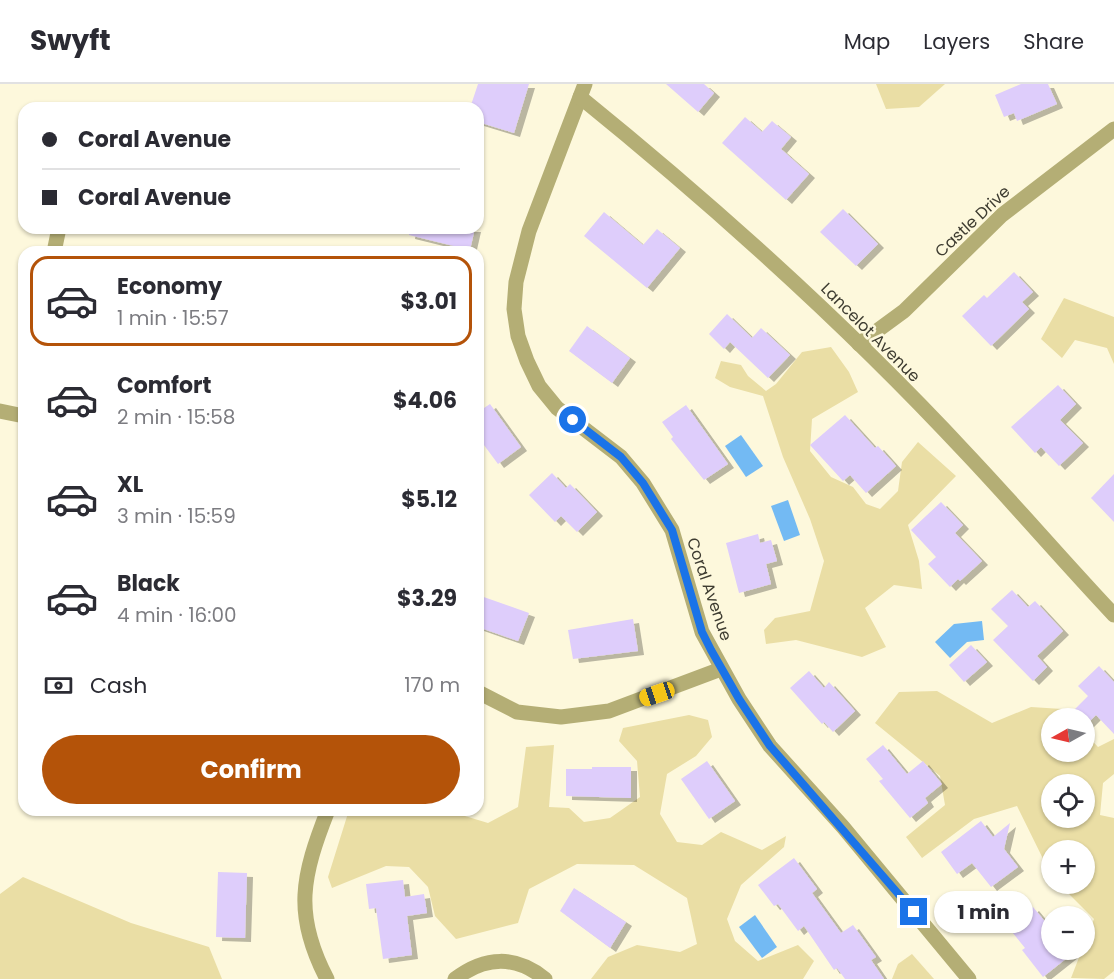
<!DOCTYPE html>
<html lang="en">
<head>
<meta charset="utf-8">
<style>
	body { margin:0; font-family:Poppins,sans-serif; background:#f7f7f7; color:#2b2b33; height:100vh; display:flex; flex-direction:column; font-size:22px; white-space:nowrap }
	* { box-sizing:border-box; margin:0 }
	p { font-size:20px; color:#7c7c81 }
	.icon { flex:none; width:33px; height:33px; fill:none; stroke:currentColor; stroke-width:2; stroke-linecap:round; stroke-linejoin:round }
	.map { position:relative; flex:1; overflow:hidden }
	.details { position:absolute; left:18px; top:162px; width:466px; height:570px; display:flex; flex-direction:column; background:#fff; border-radius:18px; box-shadow:0 2px 4px #0004 }
	.details>* { flex:none }
	.top-card { position:absolute; left:18px; top:18px; width:466px; height:132px; border-radius:18px; box-shadow:0 2px 4px #0004; display:grid; align-content:center; height:132px; padding:0 24px; background:#fff }
	.needle { width:39px; rotate:262deg }
	.buttons { position:absolute; left:1041px; top:624px; display:grid; gap:12px }
	.buttons a { display:grid; place-items:center; width:54px; height:54px; border-radius:50%; background:#fff; box-shadow:0 2px 4px #0004; font-size:30px }
	.end { position:absolute; width:27px; height:27px; margin:-14px; border:8px solid #1a73e8; background:#fff; box-shadow:0 0 0 3px #fff }
	.from { border-radius:50% }
	.bubble { position:absolute; height:42px; border-radius:21px; background:#fff; box-shadow:0 2px 4px #0004; font-size:20px; font-weight:700; line-height:42px; text-align:center }
	.car { position:absolute; width:18px; height:36px; margin:-18px -9px; border-radius:8px; box-shadow:0 0 4px 2px #0007; background:linear-gradient(#f5c518 24%,#345 0 40%,#f5c518 0 76%,#345 0 86%,#f5c518 0) }
	.top-card b { display:flex; align-items:center; gap:21px; height:57px; font-size:22px }
	.top-card b+b { border-top:2px solid #e1e1e2 }
	.top-card i { width:15px; height:15px; background:#2b2b33 }
	ul { padding:10px 0 0; list-style:none }
	li { display:flex; align-items:center; gap:18px; height:90px; margin:0 12px 9px; padding:0 12px; border:3px solid transparent; border-radius:18px }
	li div { flex:1 }
	li b { display:block; font-size:22px }
	li em { font-style:normal; font-weight:700 }
	li.selected { border-color:#b45309 }
	li>.icon { width:54px; height:54px; stroke-width:1.5 }
	.pay { display:flex; align-items:center; gap:15px; height:66px; padding:0 24px; font-size:22px }
	.pay p { margin-inline-start:auto }
	.cta { display:flex; gap:12px; margin-top:auto; padding:12px 24px }
	.cta a { flex:1; height:69px; border-radius:36px; background:#b45309; color:#fff; font-size:24px; font-weight:700; line-height:69px; text-align:center }
	header { display:flex; align-items:center; gap:36px; box-sizing:border-box; height:84px; padding:0 30px; background:#fff; border-bottom:2px solid #e1e1e2 }
	header strong { font-size:28px }
	nav { display:flex; gap:33px; margin-inline-start:auto; font-size:21px }
	.map>svg:first-child { display:block }
	.green { fill:#eadea5; fill-rule:evenodd }
	.water { fill:#73baf3 }
	.building { fill:#decdfb; filter:url(#shadow) }
	.lines { fill:none; stroke-linecap:round; stroke-linejoin:round }
	.minor { stroke:#b4ae75; stroke-width:15 }
	.route { stroke:#1a73e8; stroke-width:8 }
	.labels { text-anchor:middle; stroke-width:5; stroke-linejoin:round; paint-order:stroke }
	.street-label { font-size:16px; fill:#3e3c31; stroke:#fdf8dc }
</style>
</head>
<body>
<header>
<strong>Swyft</strong>
<nav><a>Map</a><a>Layers</a><a>Share</a></nav>
</header>
<div class="map">
<svg width="1114" height="895" viewBox="0 0 1114 895">
	<defs>
		<filter id="shadow"><feDropShadow dx="6" dy="4" stdDeviation="0" flood-color="#0004"/></filter>
	</defs>
	<rect width="100%" height="100%" fill="#fdf8dc"/>
	<g class="green">
		<polygon points="876,0 945,0 919,23 886,25"/>
		<polygon points="1064,214 1114,233 1114,280 1107,264 1075,256 1062,274 1041,255"/>
		<polygon points="831,263 849,288 858,308 812,335 810,367 831,393 853,403 866,420 880,425 898,407 902,378 918,358 956,392 908,441 919,477 922,505 894,501 865,524 886,563 862,573 796,556 766,560 764,546 775,534 810,527 824,477 810,435 783,373 763,312 730,303 715,294 721,277 741,281 748,292 766,307 776,300 802,268"/>
		<path d="M 937,607 L 992,639 L 1031,623 L 1062,625 L 1071,634 L 1052,634 L 1052,668 L 1084,668 L 1085,649 L 1098,663 L 1114,655 L 1114,690 L 1103,699 L 1100,731 L 1114,734 L 1114,887 L 1104,895 L 1071,894 L 1094,835 L 1059,800 L 1084,800 L 1084,766 L 1052,766 L 1051,791 L 1017,722 L 974,735 L 922,774 L 906,753 L 945,721 L 940,692 L 875,639 L 899,608 ZM 1052,700 L 1084,700 L 1084,734 L 1052,734 Z"/>
		<polygon points="689,631 708,636 712,653 696,672 667,690 660,730 677,758 702,761 721,748 762,766 786,752 784,763 741,801 727,835 735,857 758,877 798,861 814,877 803,895 591,895 608,873 637,861 680,868 697,860 687,814 634,781 577,780 529,805 518,839 456,855 435,832 428,803 409,783 386,782 332,804 328,793 349,726 445,726 488,739 518,723 526,663 554,661 549,723 569,724 584,738 610,734 640,713 637,677 619,657 623,644"/>
		<polygon points="23,793 131,839 209,863 222,895 0,895 0,810"/>
		<polygon points="912,870 934,895 892,895 898,880"/>
	</g>
	<g class="water">
		<polygon points="741,351 763,382 746,393 725,362"/>
		<polygon points="788,416 800,451 784,457 771,422"/>
		<polygon points="982,537 984,556 967,558 950,574 935,558 954,540"/>
		<polygon points="755,831 777,863 762,874 739,843"/>
	</g>
	<g class="building">
		<polygon points="478,0 529,0 514,49 478,38 478,24 470,24"/>
		<polygon points="666,0 704,0 714,9 698,28"/>
		<polygon points="1021,0 1048,0 1057,20 1017,37 1014,29 1004,33 995,11"/>
		<polygon points="745,33 762,48 772,37 791,53 781,65 809,90 786,116 722,59"/>
		<polygon points="843,125 878,160 856,182 820,148"/>
		<polygon points="604,128 643,161 657,145 680,164 647,204 584,152"/>
		<polygon points="410,144 475,144 470,166 409,151"/>
		<polygon points="1014,188 1033,208 1022,218 1029,225 991,262 962,232 984,211 987,214"/>
		<polygon points="727,230 752,254 761,244 790,271 768,294 730,258 724,265 709,250"/>
		<polygon points="587,242 630,274 612,299 569,267"/>
		<polygon points="1058,301 1076,320 1060,336 1083,359 1059,382 1041,363 1035,369 1011,343"/>
		<polygon points="490,320 521,363 498,380 478,353 478,328"/>
		<polygon points="686,321 728,380 704,396 671,355 673,353 662,338"/>
		<polygon points="845,331 875,364 878,362 896,382 866,409 850,391 843,397 810,361"/>
		<polygon points="552,389 566,404 570,400 597,428 577,448 561,432 555,438 529,411"/>
		<polygon points="1114,390 1114,438 1091,414"/>
		<polygon points="941,418 963,441 955,449 982,477 960,497 958,495 950,503 928,480 936,473 911,446"/>
		<polygon points="758,450 760,459 771,456 777,477 766,480 771,500 739,509 726,459"/>
		<polygon points="1012,506 1028,523 1035,517 1063,547 1037,572 1047,583 1033,597 993,556 1008,542 991,525"/>
		<polygon points="478,511 529,529 518,557 478,543"/>
		<polygon points="633,535 638,567 573,575 568,546"/>
		<polygon points="971,561 987,578 964,598 949,581"/>
		<polygon points="1099,582 1114,598 1114,650 1096,631 1087,640 1084,634 1073,627 1088,612 1078,602"/>
		<polygon points="809,587 824,604 829,598 855,627 833,648 824,638 822,640 790,604"/>
		<polygon points="883,661 907,690 923,677 942,700 925,714 928,719 910,734 879,697 883,695 866,675"/>
		<polygon points="707,677 735,717 709,735 681,695"/>
		<polygon points="592,683 631,683 631,714 566,712 566,685 592,685"/>
		<polygon points="981,737 993,753 1010,739 1004,765 1018,783 991,803 972,779 957,790 941,768"/>
		<polygon points="794,774 817,805 812,809 841,849 853,841 876,873 871,876 884,895 845,895 837,884 834,886 804,842 798,847 778,820 774,822 758,801"/>
		<polygon points="218,788 247,789 245,854 216,853"/>
		<polygon points="403,796 405,813 424,810 427,829 407,832 412,871 383,875 376,824 369,825 366,800"/>
		<polygon points="574,804 626,838 610,864 560,827"/>
		<polygon points="1033,823 1052,846 1052,866 1077,866 1043,893 1022,866 1025,864 1008,843"/>
	</g>
	<g class="lines">
		<g class="minor">
			<polyline points="585,0 529,147 516,198 514,225 518,252 527,277 539,302 557,324 621,373 643,399 672,446 702,548 739,615 770,662 843,743 969,895"/>
			<path d="M 580,13 C 717,124 847,241 967,370 C 1017,423 1064,478 1114,531"/>
			<polyline points="54,168 59,144"/>
			<polyline points="859,260 904,227 1002,131 1114,45"/>
			<polyline points="0,327 24,332"/>
			<polyline points="478,608 517,628 561,633 609,627 721,585"/>
			<path d="M 327,895 C 293,830 302,792 328,726"/>
			<path d="M 455,895 C 485,872 516,871 545,895"/>
		</g>
	</g>
	<g class="lines">
		<polyline class="route" points="573,336 621,373 643,399 672,446 702,548 711,566 739,615 770,662 914,828"/>
	</g>
	<g class="labels">
		<g class="street-label">
			<text transform="translate(972 137) rotate(-43)" y="6">Castle Drive</text>
			<text transform="translate(871 248) rotate(45)" y="6">Lancelot Avenue</text>
			<text transform="translate(710 505) rotate(71)" y="6">Coral Avenue</text>
		</g>
	</g>
</svg>
<div class="buttons">
<a><svg class="needle" viewBox="-14 -14 28 28"><path d="M0-13l5 13h-10z" fill="#e53935"/><path d="M0 13l5-13h-10z" fill="#7c7c81"/></svg></a>
<a><svg class="icon" aria-label="locate" viewBox="0 0 24 24"><circle cx="12" cy="12" r="6"/><path d="M12 2v4M12 18v4M2 12h4M18 12h4"/></svg></a>
<a>+</a>
<a>−</a>
</div>
<i class="end from" style="left:573px;top:336px"></i>
<i class="end" style="left:914px;top:828px"></i>
<div class="bubble" style="left:934px;top:807px;width:99px">1 min</div>
<i class="car" style="left:657px;top:610px;rotate:251deg"></i>
<div class="top-card">
<b><i class="from"></i>Coral Avenue</b>
<b><i></i>Coral Avenue</b>
</div>
<section class="details">
<ul>
<li class="selected"><svg class="icon" aria-label="car" viewBox="0 0 24 24"><path d="M5 17H2v-5l4-1 3-4h7l3 4 3 1v5h-3M9 17h6M6 11h13"/><circle cx="7" cy="17" r="2"/><circle cx="17" cy="17" r="2"/></svg><div><b>Economy</b><p>1 min · 15:57</p></div><em>$3.01</em></li>
<li><svg class="icon" aria-label="car" viewBox="0 0 24 24"><path d="M5 17H2v-5l4-1 3-4h7l3 4 3 1v5h-3M9 17h6M6 11h13"/><circle cx="7" cy="17" r="2"/><circle cx="17" cy="17" r="2"/></svg><div><b>Comfort</b><p>2 min · 15:58</p></div><em>$4.06</em></li>
<li><svg class="icon" aria-label="car" viewBox="0 0 24 24"><path d="M5 17H2v-5l4-1 3-4h7l3 4 3 1v5h-3M9 17h6M6 11h13"/><circle cx="7" cy="17" r="2"/><circle cx="17" cy="17" r="2"/></svg><div><b>XL</b><p>3 min · 15:59</p></div><em>$5.12</em></li>
<li><svg class="icon" aria-label="car" viewBox="0 0 24 24"><path d="M5 17H2v-5l4-1 3-4h7l3 4 3 1v5h-3M9 17h6M6 11h13"/><circle cx="7" cy="17" r="2"/><circle cx="17" cy="17" r="2"/></svg><div><b>Black</b><p>4 min · 16:00</p></div><em>$3.29</em></li>
</ul>
<div class="pay"><svg class="icon" aria-label="cash" viewBox="0 0 24 24"><path d="M3 7h18v10H3z"/><circle cx="12" cy="12" r="2"/></svg>Cash<p>170 m</p></div>
<div class="cta"><a>Confirm</a></div>
</section>
</div>
</body>
</html>
